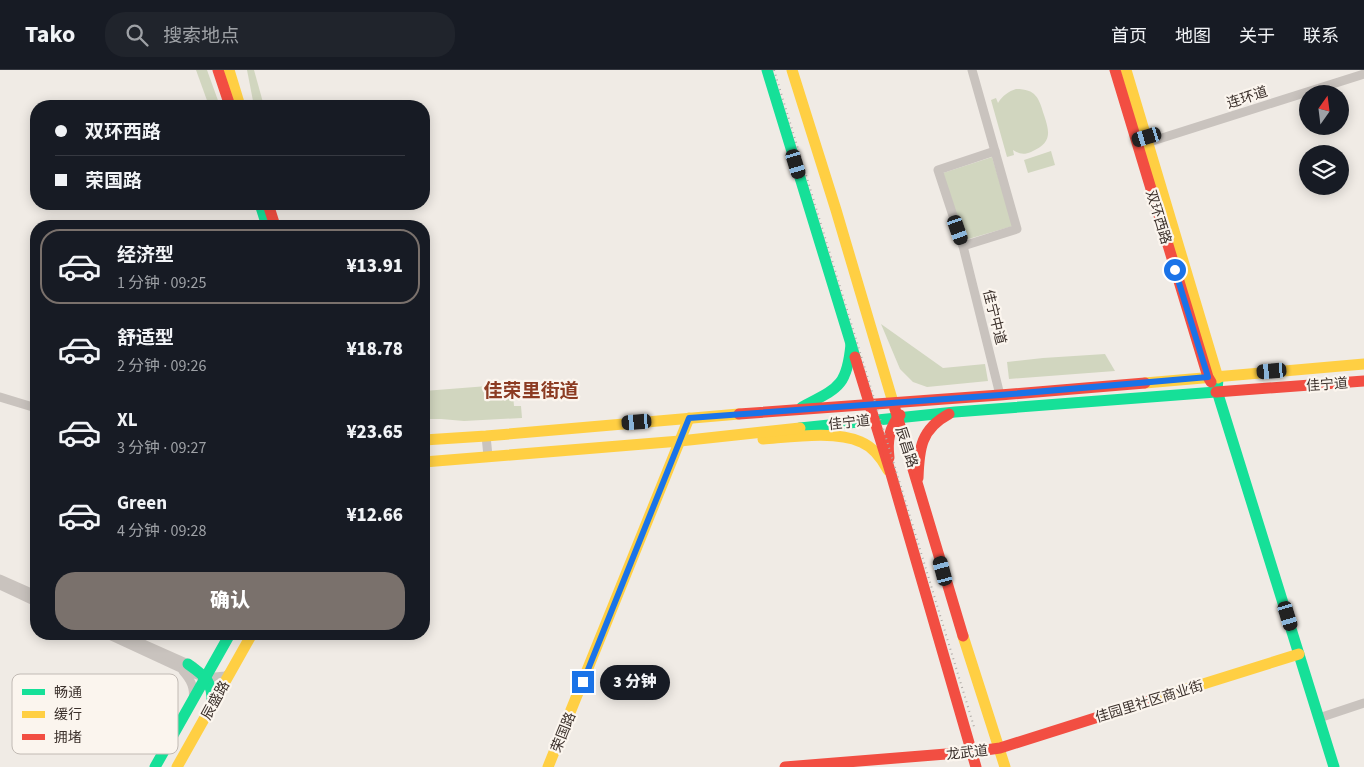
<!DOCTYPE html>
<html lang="zh">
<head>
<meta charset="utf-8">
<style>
	body { margin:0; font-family:"Source Sans 3","Noto Sans SC",sans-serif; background:#20242c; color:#f1f3f6; height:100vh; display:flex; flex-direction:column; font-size:19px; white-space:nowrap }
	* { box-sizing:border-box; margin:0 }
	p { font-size:16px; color:#9ea1a6 }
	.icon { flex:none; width:28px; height:28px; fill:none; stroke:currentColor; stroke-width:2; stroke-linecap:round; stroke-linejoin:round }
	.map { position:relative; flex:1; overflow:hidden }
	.drawer { position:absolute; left:30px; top:150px; width:400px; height:420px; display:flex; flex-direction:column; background:#171b24; border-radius:20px; box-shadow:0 2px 12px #0003 }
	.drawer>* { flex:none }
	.top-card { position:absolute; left:30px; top:30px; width:400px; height:110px; border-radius:20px; box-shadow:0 2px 12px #0003; display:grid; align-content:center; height:110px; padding:0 25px; background:#171b24 }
	.needle { width:32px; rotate:14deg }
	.buttons { position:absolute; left:1299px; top:15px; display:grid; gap:10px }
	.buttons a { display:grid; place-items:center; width:50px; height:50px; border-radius:50%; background:#171b24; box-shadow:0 2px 12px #0003; font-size:25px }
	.end { position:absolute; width:22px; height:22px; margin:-11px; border:6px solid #1a73e8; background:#fff; box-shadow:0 0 0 2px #fff }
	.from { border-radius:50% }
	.bubble { position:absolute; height:35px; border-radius:18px; background:#171b24; box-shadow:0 2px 12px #0003; font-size:16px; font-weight:800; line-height:35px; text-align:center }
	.car { position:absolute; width:15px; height:30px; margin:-15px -8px; border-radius:6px; box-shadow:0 0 4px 1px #0007; background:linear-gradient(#222 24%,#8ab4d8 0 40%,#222 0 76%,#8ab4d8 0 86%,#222 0) }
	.top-card b { display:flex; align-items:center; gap:18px; height:48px; font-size:19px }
	.top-card b+b { border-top:1px solid #363941 }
	.top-card i { width:12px; height:12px; background:#f1f3f6 }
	ul { padding:9px 0 0; list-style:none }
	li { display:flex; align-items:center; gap:15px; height:75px; margin:0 10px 8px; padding:0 15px; border:2px solid transparent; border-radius:20px }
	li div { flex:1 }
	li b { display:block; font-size:19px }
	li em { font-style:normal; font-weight:800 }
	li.active { border-color:#7a716c }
	li>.icon { width:45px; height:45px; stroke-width:1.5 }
	.action { display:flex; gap:10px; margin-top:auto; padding:10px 25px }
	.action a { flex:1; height:58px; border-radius:20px; background:#7a716c; color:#fff; font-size:20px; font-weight:800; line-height:58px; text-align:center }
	header { display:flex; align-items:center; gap:30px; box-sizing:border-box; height:70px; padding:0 25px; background:#171b24; border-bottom:1px solid #363941 }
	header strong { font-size:24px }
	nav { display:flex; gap:28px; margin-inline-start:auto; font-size:18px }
	.search { width:350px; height:45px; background:#20242c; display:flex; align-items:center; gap:12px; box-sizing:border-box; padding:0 18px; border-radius:20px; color:#9ea1a6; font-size:19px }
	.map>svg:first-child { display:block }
	.green { fill:#d1d6bf }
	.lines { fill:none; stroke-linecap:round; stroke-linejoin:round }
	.street { stroke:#c9c3be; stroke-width:9 }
	.fast { stroke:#16e098; stroke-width:11 }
	.slow { stroke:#ffcf43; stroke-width:11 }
	.jam { stroke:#f24e42; stroke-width:11 }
	.rail { stroke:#b1aca8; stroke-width:2; stroke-dasharray:1 4; stroke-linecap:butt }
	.route { stroke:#1a73e8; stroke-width:6 }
	.labels { text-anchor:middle; stroke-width:4.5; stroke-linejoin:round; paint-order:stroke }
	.street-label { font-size:14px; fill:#3b302b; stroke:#fbf5ee }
	.district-label { font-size:19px; font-weight:bold; fill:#8c3b22; stroke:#fbf5ee }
	.key { fill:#fbf5ee; stroke:#c1bab4; stroke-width:1 }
	.key-label { font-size:14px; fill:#3b302b }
</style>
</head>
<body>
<header>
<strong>Tako</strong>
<div class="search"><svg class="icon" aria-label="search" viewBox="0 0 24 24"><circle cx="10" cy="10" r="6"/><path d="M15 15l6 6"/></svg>搜索地点</div>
<nav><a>首页</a><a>地图</a><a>关于</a><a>联系</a></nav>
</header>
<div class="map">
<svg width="1364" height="697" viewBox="0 0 1364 697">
	<rect width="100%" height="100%" fill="#f0ebe5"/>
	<g class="green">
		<polygon points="196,0 207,0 220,36 209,36"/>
		<polygon points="247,0 254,0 264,36 254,36"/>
		<path d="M 1016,19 C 1036,19 1039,28 1044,45 C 1050,63 1052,73 1031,82 C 1024,85 1019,84 1013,80 L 1014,85 L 1007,87 L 991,30 L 996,28 L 998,33 C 1002,26 1009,21 1016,19 Z"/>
		<polygon points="1051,81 1055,95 1028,103 1024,90"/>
		<polygon points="992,87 1013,156 965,170 943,103"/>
		<polygon points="881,254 943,298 985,294 988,311 927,317 913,312 900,299"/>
		<polygon points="1105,284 1115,301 1009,309 1007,292 1043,288"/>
		<polygon points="512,314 514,336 521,336 522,348 464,351 441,349 427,349 424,321"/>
	</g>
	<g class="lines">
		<g class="street">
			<polyline points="1143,74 1364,4"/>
			<polyline points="995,81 938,100 963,176 1000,325"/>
			<polyline points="963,176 1017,159 972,0"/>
			<polyline points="0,327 36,338"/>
			<polyline points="486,366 488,386"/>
			<polyline points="0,509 36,525"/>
			<polyline points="0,515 36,532"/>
			<polyline points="107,564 189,602 206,608 225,606 230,603"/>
			<polyline points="121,564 193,596"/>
			<path d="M 183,601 C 191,610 195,618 193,630"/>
			<polyline points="1319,648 1364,633"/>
		</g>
		<g class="fast">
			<polyline points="767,0 855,287"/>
			<polyline points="260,134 267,156"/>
			<polyline points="1218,308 1217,321 1334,697"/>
			<path d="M 802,337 C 838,318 847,317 851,274"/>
			<polyline points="800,358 955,342 1216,322"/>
			<path d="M 188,594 C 205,606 213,611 212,634"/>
			<polyline points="155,697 230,564"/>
		</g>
		<g class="slow">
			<polyline points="229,0 240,36"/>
			<polyline points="792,0 836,140 895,339"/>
			<polyline points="1126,0 1218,308"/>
			<polyline points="1145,313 1364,294"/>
			<path d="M 763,369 C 790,367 836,360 861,372 C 873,377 882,389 888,400"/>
			<polyline points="424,370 486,366 739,344"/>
			<polyline points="424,392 680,371 800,358"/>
			<polyline points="963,566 1005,697"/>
			<polyline points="1152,630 1299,584"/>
			<polyline points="177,697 252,564"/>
			<polyline points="548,697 689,348"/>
		</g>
		<g class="jam">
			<polyline points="218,0 230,36"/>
			<polyline points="1115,0 1208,307 1211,312"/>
			<polyline points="268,134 275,156"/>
			<polyline points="855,287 891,404 976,697"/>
			<polyline points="1216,322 1364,311"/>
			<polyline points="895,339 963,566"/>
			<polyline points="739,344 1000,325 1145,313"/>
			<path d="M 889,388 C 887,371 889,358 900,345"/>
			<path d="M 918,408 C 919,378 921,359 949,344"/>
			<polyline points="785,697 971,682 1000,678 1152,630"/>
		</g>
		<polyline class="rail" points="774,0 975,660"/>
	</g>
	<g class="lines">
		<polyline class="route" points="583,612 689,348 1000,325 1208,307 1175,200"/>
	</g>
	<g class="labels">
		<g class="street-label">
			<text transform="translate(1247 27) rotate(-18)" y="5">连环道</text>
			<text transform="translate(1159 147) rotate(73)" y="5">双环西路</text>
			<text transform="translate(995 247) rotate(76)" y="5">佳宁中道</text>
			<text transform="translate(1327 314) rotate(-4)" y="5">佳宁道</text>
			<text transform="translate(849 352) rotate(-6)" y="5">佳宁道</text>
			<text transform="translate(907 377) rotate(72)" y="5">辰昌路</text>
			<text transform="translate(215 630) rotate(-61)" y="5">辰盛路</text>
			<text transform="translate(1149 631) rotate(-17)" y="5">佳园里社区商业街</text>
			<text transform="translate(563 662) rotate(-68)" y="5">荣国路</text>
			<text transform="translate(967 682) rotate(-6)" y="5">龙武道</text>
		</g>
		<g class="district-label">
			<text x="531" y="327">佳荣里街道</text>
		</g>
	</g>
	<rect x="12" y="604" width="166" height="80" rx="8" class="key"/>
	<rect x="22" y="619" width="23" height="6" fill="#16e098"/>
	<rect x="22" y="641" width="23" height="7" fill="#ffcf43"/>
	<rect x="22" y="664" width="23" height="6" fill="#f24e42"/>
	<g class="key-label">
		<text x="54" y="627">畅通</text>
		<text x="54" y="649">缓行</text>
		<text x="54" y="672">拥堵</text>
	</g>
</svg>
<div class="buttons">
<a><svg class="needle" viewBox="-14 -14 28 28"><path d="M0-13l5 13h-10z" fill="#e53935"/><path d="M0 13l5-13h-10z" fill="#9ea1a6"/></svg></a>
<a><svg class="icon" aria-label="layers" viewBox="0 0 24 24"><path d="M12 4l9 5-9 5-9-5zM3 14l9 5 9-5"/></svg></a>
</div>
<i class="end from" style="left:1175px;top:200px"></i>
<i class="end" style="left:583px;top:612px"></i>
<div class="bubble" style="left:600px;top:595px;width:70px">3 分钟</div>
<i class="car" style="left:1147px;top:67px;rotate:253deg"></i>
<i class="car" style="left:796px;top:94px;rotate:163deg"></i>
<i class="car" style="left:958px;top:160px;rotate:161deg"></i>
<i class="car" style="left:1272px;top:301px;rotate:265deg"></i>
<i class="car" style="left:637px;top:352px;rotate:265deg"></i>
<i class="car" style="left:943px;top:501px;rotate:345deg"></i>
<i class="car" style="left:1288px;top:546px;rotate:163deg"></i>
<div class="top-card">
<b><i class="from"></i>双环西路</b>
<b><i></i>荣国路</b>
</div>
<section class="drawer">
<ul>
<li class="active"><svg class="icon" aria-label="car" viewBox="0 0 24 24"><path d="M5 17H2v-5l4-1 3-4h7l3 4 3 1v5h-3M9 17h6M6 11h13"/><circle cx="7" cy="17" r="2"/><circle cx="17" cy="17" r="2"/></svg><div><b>经济型</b><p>1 分钟 · 09:25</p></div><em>¥13.91</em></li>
<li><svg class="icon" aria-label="car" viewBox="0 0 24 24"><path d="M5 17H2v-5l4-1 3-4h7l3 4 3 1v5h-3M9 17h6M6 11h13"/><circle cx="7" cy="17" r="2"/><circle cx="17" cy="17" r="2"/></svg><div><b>舒适型</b><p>2 分钟 · 09:26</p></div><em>¥18.78</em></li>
<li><svg class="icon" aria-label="car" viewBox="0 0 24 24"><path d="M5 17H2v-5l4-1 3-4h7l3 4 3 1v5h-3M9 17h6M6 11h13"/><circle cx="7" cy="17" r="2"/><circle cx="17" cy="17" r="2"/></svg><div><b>XL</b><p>3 分钟 · 09:27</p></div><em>¥23.65</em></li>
<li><svg class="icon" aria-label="car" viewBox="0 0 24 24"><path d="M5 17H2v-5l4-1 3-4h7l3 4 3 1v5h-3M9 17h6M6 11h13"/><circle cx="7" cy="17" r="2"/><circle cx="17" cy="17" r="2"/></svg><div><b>Green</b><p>4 分钟 · 09:28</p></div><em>¥12.66</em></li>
</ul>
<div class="action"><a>确认</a></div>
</section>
</div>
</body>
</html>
